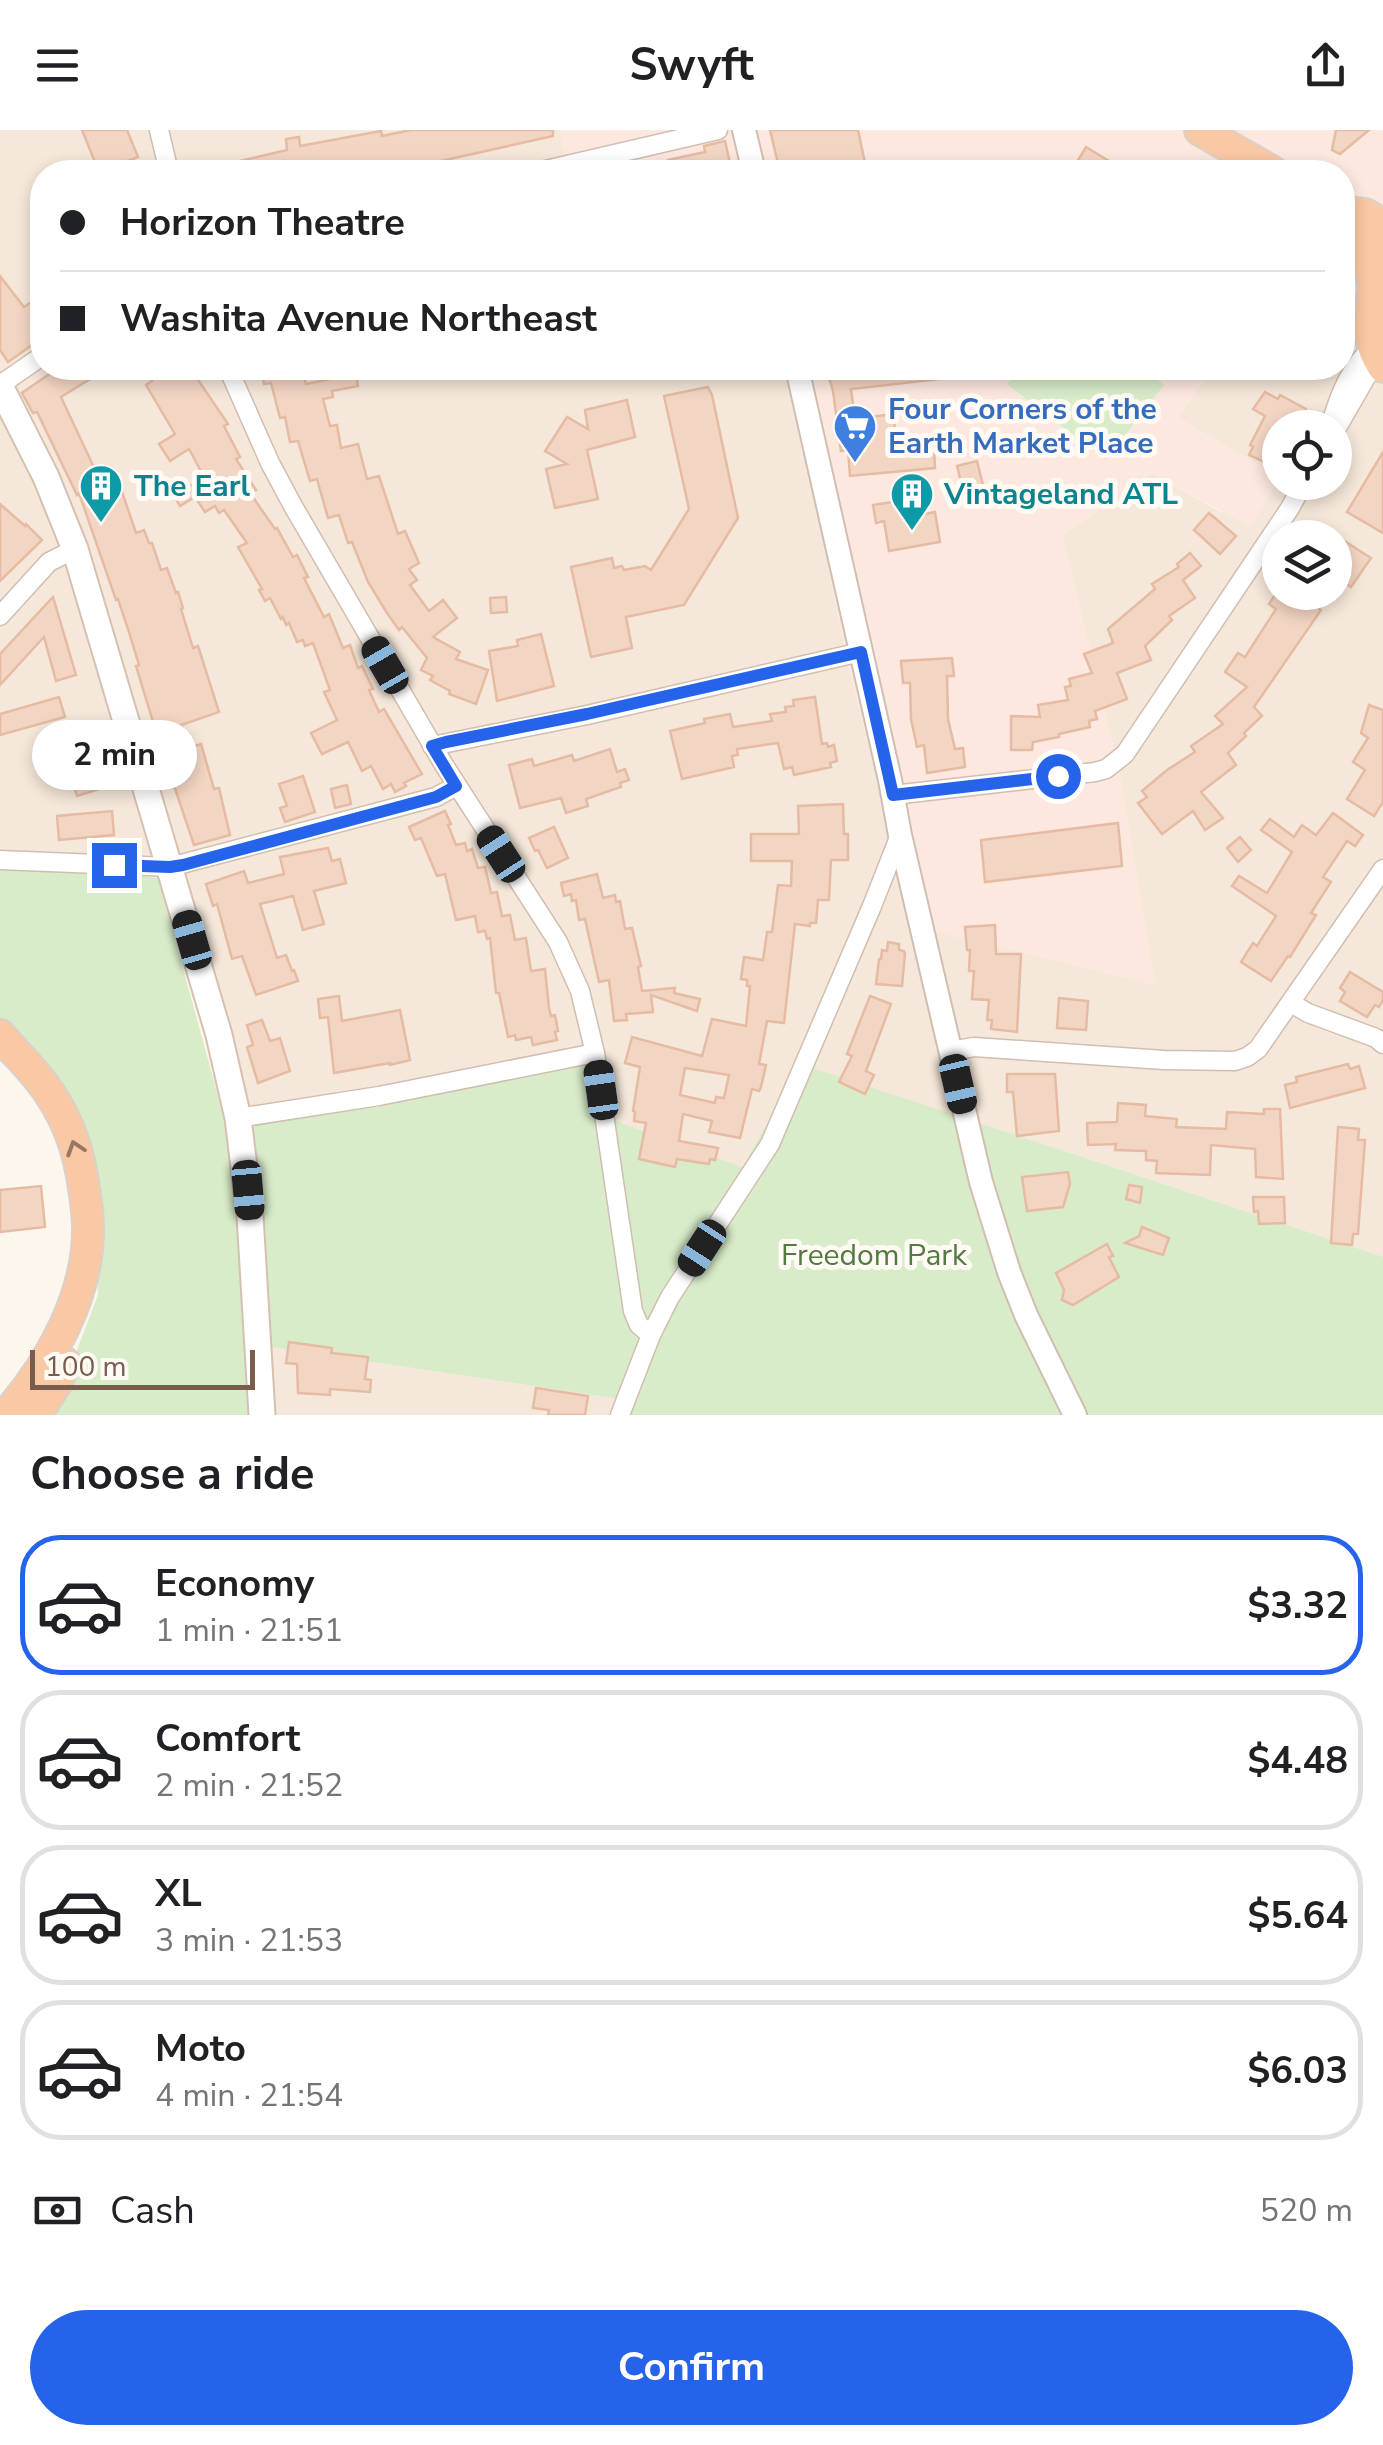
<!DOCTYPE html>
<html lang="en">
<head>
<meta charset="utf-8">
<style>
	body { margin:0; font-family:"Nunito Sans",sans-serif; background:#f2f2f2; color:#202124; height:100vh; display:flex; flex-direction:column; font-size:38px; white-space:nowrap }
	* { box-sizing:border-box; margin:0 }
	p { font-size:32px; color:#757577 }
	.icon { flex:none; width:55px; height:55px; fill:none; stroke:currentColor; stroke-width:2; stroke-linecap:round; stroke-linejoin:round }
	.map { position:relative; height:1285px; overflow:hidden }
	.drawer { display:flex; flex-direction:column; background:#fff; flex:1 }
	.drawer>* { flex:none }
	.banner { position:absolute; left:30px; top:30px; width:1325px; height:220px; border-radius:40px; box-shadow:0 5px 15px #0003; display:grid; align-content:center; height:220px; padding:0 30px; background:#fff }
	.tools { position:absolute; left:1262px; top:280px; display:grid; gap:20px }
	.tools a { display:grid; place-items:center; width:90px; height:90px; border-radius:50%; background:#fff; box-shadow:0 5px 15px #0003; font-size:50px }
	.scale { position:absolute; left:30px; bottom:25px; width:225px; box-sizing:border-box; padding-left:10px; border:5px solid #7a5c4d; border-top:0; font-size:28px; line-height:35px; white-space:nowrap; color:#7a5c4d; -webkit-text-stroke:8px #fffaf3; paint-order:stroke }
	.end { position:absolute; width:45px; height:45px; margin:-22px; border:12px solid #2563eb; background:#fff; box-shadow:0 0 0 5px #fff }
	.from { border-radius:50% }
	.bubble { position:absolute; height:70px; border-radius:35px; background:#fff; box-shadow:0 5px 15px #0003; font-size:32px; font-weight:700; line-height:70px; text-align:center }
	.car { position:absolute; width:30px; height:60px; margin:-30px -15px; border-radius:12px; box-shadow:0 0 8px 2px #0007; background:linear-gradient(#222 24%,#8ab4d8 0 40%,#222 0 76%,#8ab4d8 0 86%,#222 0) }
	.banner b { display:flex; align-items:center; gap:35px; height:95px; font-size:38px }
	.banner b+b { border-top:2px solid #e0e0e0 }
	.banner i { width:25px; height:25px; background:#202124 }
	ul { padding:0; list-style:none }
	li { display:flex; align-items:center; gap:30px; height:140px; margin:0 20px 15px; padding:0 10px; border:5px solid #e0e0e0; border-radius:40px }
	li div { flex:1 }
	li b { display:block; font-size:38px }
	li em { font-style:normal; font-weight:700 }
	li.active { border-color:#2563eb }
	li>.icon { width:90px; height:90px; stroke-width:1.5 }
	h2 { padding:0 30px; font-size:45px; line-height:120px }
	.pay { display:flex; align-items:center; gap:25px; height:110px; padding:0 30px; font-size:38px }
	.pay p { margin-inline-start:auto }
	.button { display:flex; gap:20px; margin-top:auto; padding:20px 30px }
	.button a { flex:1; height:115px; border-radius:60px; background:#2563eb; color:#fff; font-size:40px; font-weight:700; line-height:115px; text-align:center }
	header { display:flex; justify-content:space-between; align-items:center; height:130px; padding:0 30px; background:#fff; font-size:45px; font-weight:700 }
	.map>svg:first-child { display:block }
	.residential { fill:#f5e8da; fill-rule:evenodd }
	.commercial { fill:#fde8e0 }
	.green { fill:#d8ecc9 }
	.building { fill:#f3d5c3; stroke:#e6bba3; stroke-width:2.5; fill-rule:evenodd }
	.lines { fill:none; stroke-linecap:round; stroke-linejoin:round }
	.minor-casing { stroke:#d1beb0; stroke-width:21 }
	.tertiary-casing { stroke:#d1beb0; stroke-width:26 }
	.secondary-casing { stroke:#d6c0b0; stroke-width:29 }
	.trunk-casing { stroke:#dad1cd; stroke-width:34 }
	.minor { stroke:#fff; stroke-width:18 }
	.tertiary { stroke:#fff; stroke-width:22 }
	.secondary { stroke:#fff; stroke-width:25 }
	.trunk { stroke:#f9c8a4; stroke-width:30 }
	.oneway { stroke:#9a7763 }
	.route { stroke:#2563eb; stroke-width:12 }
	.labels { text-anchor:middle; stroke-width:10; stroke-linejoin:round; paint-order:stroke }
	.shop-label { font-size:30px; font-weight:bold; fill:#366cbe; stroke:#fffaf3; text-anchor:start }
	.culture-label { font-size:30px; font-weight:bold; fill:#0d838f; stroke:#fffaf3; text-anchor:start }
	.park-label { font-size:30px; fill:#537a41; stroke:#fffaf3 }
</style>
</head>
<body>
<header><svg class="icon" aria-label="menu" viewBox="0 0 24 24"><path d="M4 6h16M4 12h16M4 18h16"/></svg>Swyft<svg class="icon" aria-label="share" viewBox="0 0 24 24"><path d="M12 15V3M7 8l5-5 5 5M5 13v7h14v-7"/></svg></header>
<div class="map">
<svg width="1383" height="1285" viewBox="0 0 1383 1285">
	<rect width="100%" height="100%" fill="#fdf6ec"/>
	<g class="residential">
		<path d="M 0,0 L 560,0 L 568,42 L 42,42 L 42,238 L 790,238 L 845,522 L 915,797 L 1119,640 L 1062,406 L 1150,344 L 1149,341 L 1221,382 L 1279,347 L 1178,288 L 1212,238 L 1342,238 L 1343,93 L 1383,113 L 1383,1129 L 801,935 L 741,1038 L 231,991 L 166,724 L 0,729 ZM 1280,298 L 1335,298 L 1335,352 L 1280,352 ZM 1280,408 L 1335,408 L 1335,462 L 1280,462 Z"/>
		<polygon points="251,1214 621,1269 639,1285 256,1285"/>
	</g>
	<g class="commercial">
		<polygon points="560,0 1383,0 1383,113 1343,93 1342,42 568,42"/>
		<polygon points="790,238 1212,238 1178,288 1280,347 1250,397 1152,343 1062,406 1119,640 1156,855 915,797 845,522"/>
	</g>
	<g class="green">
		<polygon points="1020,238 1141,238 1164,255 1106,330 1007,254"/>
		<polygon points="0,736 110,742 158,748 225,991 584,929 602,986 742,1037 801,934 1383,1127 1383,1285 629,1285 625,1273 620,1269 251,1214 256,1285 42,1285 70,1238 98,1165 93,1050 0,891"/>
	</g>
	<g class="building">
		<polygon points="82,0 127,0 138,27 99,42"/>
		<polygon points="411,0 553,0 553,6 392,42 214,42 214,37 287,20 286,9 299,7 300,16 381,1 382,6"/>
		<polygon points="770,0 858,0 865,33 822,42 780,42"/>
		<polygon points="1336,0 1369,0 1340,24 1332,20"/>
		<polygon points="725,11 732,42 671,42 668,30 705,22 704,16"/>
		<polygon points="1086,17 1127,42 1071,42"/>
		<polygon points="0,146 24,177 42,165 42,208 8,232 0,220"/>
		<polygon points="58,238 108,238 61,267 104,359 119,353 136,403 144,400 149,413 152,413 161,440 167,438 176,463 178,462 183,478 181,479 193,518 198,516 219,582 181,595 189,618 201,614 214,659 219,658 230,705 194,715 158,608 136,536 139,535 128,499 118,469 116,470 79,363 77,365 37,282 33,283 22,263"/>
		<polygon points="159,238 190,238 228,294 224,296 240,327 236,329 256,360 250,363 275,399 277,398 293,427 297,425 308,447 304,448 324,487 329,484 343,518 350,515 358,538 362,536 373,559 369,560 379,582 384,579 422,644 404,653 406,656 395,662 391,654 383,659 371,636 362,641 348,612 322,624 311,603 337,590 324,562 330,560 313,513 305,516 303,510 297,512 289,493 286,495 283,487 281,489 270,468 265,471 259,460 262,459 238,417 247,413 224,380 219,383 215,376 205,382 195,367 180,376 174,366 204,347 189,319 170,331 159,314 175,304 146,255 152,251 148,244"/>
		<polygon points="261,238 301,238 306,254 335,248 333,238 355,238 358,256 332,261 333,267 323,269 330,296 337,295 341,318 358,314 367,349 379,346 398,404 405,401 419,433 409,439 417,450 410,455 429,481 443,470 457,488 433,507 460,522 456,529 488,540 476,574 449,564 450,561 430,550 433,546 421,540 427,528 402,497 399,500 387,483 368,452 352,412 348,413 339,385 328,388 317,349 310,351 298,311 290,312 285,287 280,288 271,253 264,254"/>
		<polygon points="826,238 966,238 967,246 851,259 855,289 893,284 898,320 934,317 935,338 850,346 848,320 841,321 833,261"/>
		<polygon points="708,257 712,265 738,388 684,475 626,487 632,518 591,527 571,437 612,428 614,438 622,436 624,440 645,436 651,440 689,379 664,266"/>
		<polygon points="1265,262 1278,269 1280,265 1306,279 1296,298 1280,298 1280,323 1273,336 1249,325 1253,317 1250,315 1265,286 1253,279"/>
		<polygon points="627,270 635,307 587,320 598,369 555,378 546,339 567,334 545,321 567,287 588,299 585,280"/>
		<polygon points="1383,322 1383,403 1347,382"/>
		<polygon points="977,331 985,363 965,368 957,336"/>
		<polygon points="918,368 920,385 935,382 940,412 889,421 884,391 876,393 873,375"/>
		<polygon points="0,374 25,396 26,394 42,410 0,451"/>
		<polygon points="1209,383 1236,406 1220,424 1194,400"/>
		<polygon points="1335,405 1371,428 1351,457 1335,446"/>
		<polygon points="1190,423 1201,436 1183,450 1195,468 1169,486 1172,490 1145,516 1151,530 1117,543 1127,569 1095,581 1097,589 1089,591 1090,597 1059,604 1059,607 1033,612 1032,620 1011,620 1011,586 1040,587 1038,575 1068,570 1065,557 1071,556 1069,549 1092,543 1084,524 1113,513 1108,499 1155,459 1152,454 1179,437 1177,434"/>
		<polygon points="1277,462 1296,462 1321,480 1254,577 1262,586 1244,603 1246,606 1228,623 1236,635 1201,662 1223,688 1205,700 1193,681 1162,704 1138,673 1147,667 1142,661 1167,640 1195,622 1191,616 1223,594 1215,586 1247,557 1225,542 1238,523 1245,527 1276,479 1269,474"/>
		<polygon points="53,467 76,545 56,551 44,507 0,555 0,524"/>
		<polygon points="506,467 507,482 491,483 490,468"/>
		<polygon points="541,504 554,556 497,571 489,521 518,516 517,510"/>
		<polygon points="952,528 954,546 947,546 948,589 955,619 963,618 965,637 927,643 924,615 917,617 911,589 910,553 903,553 901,531"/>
		<polygon points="59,567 65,587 0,605 0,584"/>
		<polygon points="815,567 822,614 827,613 828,617 834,615 837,631 830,633 831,637 794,645 792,637 784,639 778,613 737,619 738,625 732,626 734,637 682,649 670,601 705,593 704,589 730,584 733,597 772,591 770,584 786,582 785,577 794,576 793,570"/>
		<polygon points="1369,575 1383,580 1383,672 1374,686 1347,669 1365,640 1353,632 1368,608 1361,603"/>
		<polygon points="87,598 106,657 77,666 72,650 67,651 59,613 63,612 61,605"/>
		<polygon points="610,619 617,642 625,639 629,650 620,653 621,657 586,669 588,676 566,683 561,668 520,678 509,635 532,629 534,636 572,625 574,631"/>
		<polygon points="303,646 315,682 285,692 280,678 287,676 279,654"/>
		<polygon points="347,655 351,674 335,678 331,659"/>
		<path d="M 843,674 L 844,704 L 848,704 L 848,730 L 831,730 L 829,770 L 818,770 L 816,793 L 810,793 L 810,796 L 795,794 L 784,893 L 767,891 L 759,934 L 766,935 L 761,957 L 759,961 L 752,959 L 740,1008 L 709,1002 L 712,991 L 683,984 L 679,1011 L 718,1018 L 715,1030 L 710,1029 L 709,1034 L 677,1029 L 675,1037 L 639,1029 L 646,993 L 634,991 L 635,982 L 633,981 L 640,937 L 625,933 L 632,907 L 702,926 L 712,889 L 746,896 L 750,856 L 747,856 L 747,850 L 741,849 L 744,827 L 763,830 L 767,802 L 772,802 L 778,755 L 791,756 L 792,731 L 751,731 L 751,704 L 799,704 L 798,676 ZM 685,938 L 729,945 L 724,968 L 716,967 L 715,973 L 680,965 Z"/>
		<polygon points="112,681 114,705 59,710 57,686"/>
		<polygon points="445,681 451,694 448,695 456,715 465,713 467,721 472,719 478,738 485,737 491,763 497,762 502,786 510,785 515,810 526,808 531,841 545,839 549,878 551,886 555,885 558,901 555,902 557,910 533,915 531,907 516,910 515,905 508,907 499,863 496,863 490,808 487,809 485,801 478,802 475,786 456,790 445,744 437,746 421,708 415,710 409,697"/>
		<polygon points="1333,683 1363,705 1355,716 1347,711 1323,747 1331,752 1311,783 1316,785 1290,827 1288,826 1271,851 1241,832 1253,813 1257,816 1276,786 1232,756 1239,746 1267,763 1292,722 1261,700 1270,689 1294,707 1302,695 1316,705"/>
		<polygon points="1118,693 1122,736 985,752 981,710"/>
		<polygon points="554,697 568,728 547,738 538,720 535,721 529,708"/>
		<polygon points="1240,707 1251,720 1238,732 1227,718"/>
		<polygon points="328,718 332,731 340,729 346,753 314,761 324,794 303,800 293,766 260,774 277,828 286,825 292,841 294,840 298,851 256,865 242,826 232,829 217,774 213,776 206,754 244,741 248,753 284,744 280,727"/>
		<polygon points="597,744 603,768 615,765 616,772 620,771 625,799 632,798 641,836 638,837 642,861 675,858 674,863 700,869 697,881 651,865 653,882 626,884 627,890 614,891 609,850 599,852 585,789 579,790 576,770 572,771 571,764 564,766 561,753"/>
		<polygon points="995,795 996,824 1021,824 1017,902 991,899 992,890 987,890 989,870 972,869 974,841 969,841 970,820 967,820 965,797"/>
		<polygon points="888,812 899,814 899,820 904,821 905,824 902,856 876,854 879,829 881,829 882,820 887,821"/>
		<polygon points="1350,842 1383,862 1383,870 1379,877 1375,875 1367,887 1340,871 1345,862 1340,858"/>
		<polygon points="339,866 342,891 400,880 410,930 390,935 390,933 334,943 328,887 320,888 318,869"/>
		<polygon points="870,866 891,874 866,941 874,945 865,964 839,952 852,926 847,924"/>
		<polygon points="1059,868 1088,871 1086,900 1057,898"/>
		<polygon points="262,890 270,911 280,908 290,941 258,953 247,917 253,915 247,895"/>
		<polygon points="1348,934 1350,939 1359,936 1365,958 1290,978 1285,955 1297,952 1296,947"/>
		<polygon points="1007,944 1055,944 1059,1001 1017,1006 1013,962 1007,962"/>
		<polygon points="1118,973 1146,975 1145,986 1177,989 1176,997 1226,999 1227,982 1264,984 1264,979 1280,979 1283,1049 1256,1047 1255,1019 1211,1015 1210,1045 1156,1043 1157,1031 1146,1030 1146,1021 1115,1020 1116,1014 1088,1015 1087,993 1117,992"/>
		<polygon points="1338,997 1359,999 1358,1010 1365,1010 1358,1104 1353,1104 1352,1115 1331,1113"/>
		<polygon points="1068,1042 1070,1054 1063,1077 1027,1081 1022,1047"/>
		<polygon points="1129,1055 1142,1057 1140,1073 1126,1069"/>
		<polygon points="41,1056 45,1097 0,1102 0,1060"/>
		<polygon points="1253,1067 1284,1067 1285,1093 1259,1094 1258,1081 1254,1082"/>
		<polygon points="1142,1097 1169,1108 1163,1125 1125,1113 1139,1106"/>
		<polygon points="1107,1114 1113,1126 1109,1127 1119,1147 1073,1175 1062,1170 1064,1160 1056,1143"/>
		<polygon points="289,1212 332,1218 331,1223 368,1227 365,1249 371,1250 370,1262 330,1259 330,1265 298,1263 297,1234 286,1233"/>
		<polygon points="536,1258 588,1266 585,1285 548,1285 549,1280 533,1278"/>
	</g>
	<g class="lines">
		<g class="minor-casing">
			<g id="minor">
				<polyline points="159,0 169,42"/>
				<polyline points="537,42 718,0"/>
				<polyline points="228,238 270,333 293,376 444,635 558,812 580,861 595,923 633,1181 639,1195 651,1205"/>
				<polyline points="0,255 42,226"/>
				<polyline points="1338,296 1380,223"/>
				<path d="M 1330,298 C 1339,264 1351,234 1379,212"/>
				<polyline points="0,486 49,432 75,419"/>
				<polyline points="432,616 587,585 861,522"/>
				<polyline points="893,665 1095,642 1106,639 1125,624 1290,378 1304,352"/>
				<polyline points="0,730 170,737 436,667 456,656"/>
				<polyline points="1291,873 1308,883 1376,908 1383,914"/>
				<polyline points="950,921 974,917 1164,930 1235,931 1247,927 1258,919 1383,739"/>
				<polyline points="238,988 379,966 595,923"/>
				<polyline points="620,1285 651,1205 670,1167 770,1014 872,776 900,705"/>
			</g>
		</g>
		<g class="tertiary-casing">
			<g id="tertiary">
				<polyline points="744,0 754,42"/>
				<polyline points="797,238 890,650 900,705 981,1052 1009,1142 1026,1185 1075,1285"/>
			</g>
		</g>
		<g class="secondary-casing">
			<polyline id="secondary" points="0,256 46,347 75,419 219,905 238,988 250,1086 262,1285"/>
		</g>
		<g class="trunk-casing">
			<g id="trunk">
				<polyline points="1200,0 1273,42"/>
				<polyline points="1342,81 1365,84 1383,95"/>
				<polyline points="1342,87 1353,104 1380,120"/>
				<path d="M 1365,111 C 1368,126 1373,144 1373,159 C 1371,191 1364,207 1383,237"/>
				<path d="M 0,905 C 17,925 36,942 50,964 C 70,994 79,1023 84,1058 C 86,1071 88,1084 88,1097 C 89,1166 50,1234 6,1285"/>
				<polyline points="36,1285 57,1252 65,1233"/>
			</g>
		</g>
		<use href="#minor" class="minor"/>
		<use href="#tertiary" class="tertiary"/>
		<use href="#secondary" class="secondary"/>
		<use href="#trunk" class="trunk"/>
	</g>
	<defs><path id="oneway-chevron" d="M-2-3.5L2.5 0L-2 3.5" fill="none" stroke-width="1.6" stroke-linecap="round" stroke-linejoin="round" transform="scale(2.5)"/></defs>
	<use class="oneway" href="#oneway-chevron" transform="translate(75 1018) rotate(-108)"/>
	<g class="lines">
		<polyline class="route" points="114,735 170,737 183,735 436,667 456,656 432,616 446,612 587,584 861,522 893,665 1058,646"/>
	</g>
	<defs>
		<g id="supermarket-pin" transform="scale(2.25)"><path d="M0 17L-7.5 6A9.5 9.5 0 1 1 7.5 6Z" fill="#3f7fe0" stroke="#fffaf3"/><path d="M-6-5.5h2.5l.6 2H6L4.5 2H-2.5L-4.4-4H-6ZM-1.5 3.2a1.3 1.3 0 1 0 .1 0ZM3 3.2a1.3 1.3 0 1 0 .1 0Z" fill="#fff"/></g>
		<g id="building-pin" transform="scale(2.25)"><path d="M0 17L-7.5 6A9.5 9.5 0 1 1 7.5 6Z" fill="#0f9aa8" stroke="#fffaf3"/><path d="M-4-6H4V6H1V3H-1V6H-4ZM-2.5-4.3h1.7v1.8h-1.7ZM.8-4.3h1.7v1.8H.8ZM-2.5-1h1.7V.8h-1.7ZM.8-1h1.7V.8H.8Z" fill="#fff"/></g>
	</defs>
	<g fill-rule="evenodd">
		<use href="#supermarket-pin" x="855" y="296"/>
		<use href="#building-pin" x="101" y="356"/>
		<use href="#building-pin" x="912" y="364"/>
	</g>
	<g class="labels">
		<g class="shop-label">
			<text x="888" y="289">Four Corners of the<tspan x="888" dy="34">Earth Market Place</tspan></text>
		</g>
		<g class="culture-label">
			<text x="134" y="366">The Earl</text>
			<text x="944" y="374">Vintageland ATL</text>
		</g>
		<g class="park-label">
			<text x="874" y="1135">Freedom Park</text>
		</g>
	</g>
</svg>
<div class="tools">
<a><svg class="icon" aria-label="locate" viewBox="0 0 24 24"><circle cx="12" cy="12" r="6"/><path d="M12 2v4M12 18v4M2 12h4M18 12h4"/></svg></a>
<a><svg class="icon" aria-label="layers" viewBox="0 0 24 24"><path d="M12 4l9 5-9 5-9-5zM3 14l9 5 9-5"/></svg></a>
</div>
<div class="scale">100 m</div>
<i class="end from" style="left:1058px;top:646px"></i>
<i class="end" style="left:114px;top:735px"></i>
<div class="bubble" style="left:32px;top:590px;width:165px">2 min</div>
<i class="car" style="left:385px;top:535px;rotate:330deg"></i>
<i class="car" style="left:501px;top:724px;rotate:327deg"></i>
<i class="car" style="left:192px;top:810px;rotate:344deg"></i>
<i class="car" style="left:958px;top:954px;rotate:167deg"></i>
<i class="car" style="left:601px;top:960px;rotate:352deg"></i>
<i class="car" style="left:248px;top:1060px;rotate:175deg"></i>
<i class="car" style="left:702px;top:1118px;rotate:213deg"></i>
<div class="banner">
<b><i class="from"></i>Horizon Theatre</b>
<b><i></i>Washita Avenue Northeast</b>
</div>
</div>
<section class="drawer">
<h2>Choose a ride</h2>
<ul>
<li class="active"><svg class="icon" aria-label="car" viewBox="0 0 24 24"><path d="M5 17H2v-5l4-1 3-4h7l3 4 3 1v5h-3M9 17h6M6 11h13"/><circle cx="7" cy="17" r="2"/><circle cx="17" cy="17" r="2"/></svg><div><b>Economy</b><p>1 min · 21:51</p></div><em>$3.32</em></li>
<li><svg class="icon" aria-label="car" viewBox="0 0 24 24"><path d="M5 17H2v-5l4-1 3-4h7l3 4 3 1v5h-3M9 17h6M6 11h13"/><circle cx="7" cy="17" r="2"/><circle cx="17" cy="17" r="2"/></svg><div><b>Comfort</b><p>2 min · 21:52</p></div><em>$4.48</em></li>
<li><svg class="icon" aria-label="car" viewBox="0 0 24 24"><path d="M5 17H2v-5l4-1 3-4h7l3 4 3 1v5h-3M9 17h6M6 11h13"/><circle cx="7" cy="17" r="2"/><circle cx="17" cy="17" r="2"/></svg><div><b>XL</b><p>3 min · 21:53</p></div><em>$5.64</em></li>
<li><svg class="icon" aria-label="car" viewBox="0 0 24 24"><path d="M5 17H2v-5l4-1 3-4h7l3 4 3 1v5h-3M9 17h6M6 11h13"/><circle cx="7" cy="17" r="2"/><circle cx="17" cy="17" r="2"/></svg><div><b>Moto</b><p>4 min · 21:54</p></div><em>$6.03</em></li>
</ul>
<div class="pay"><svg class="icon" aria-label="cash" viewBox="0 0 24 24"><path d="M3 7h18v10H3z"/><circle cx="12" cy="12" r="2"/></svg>Cash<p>520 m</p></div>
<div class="button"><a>Confirm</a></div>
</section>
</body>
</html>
